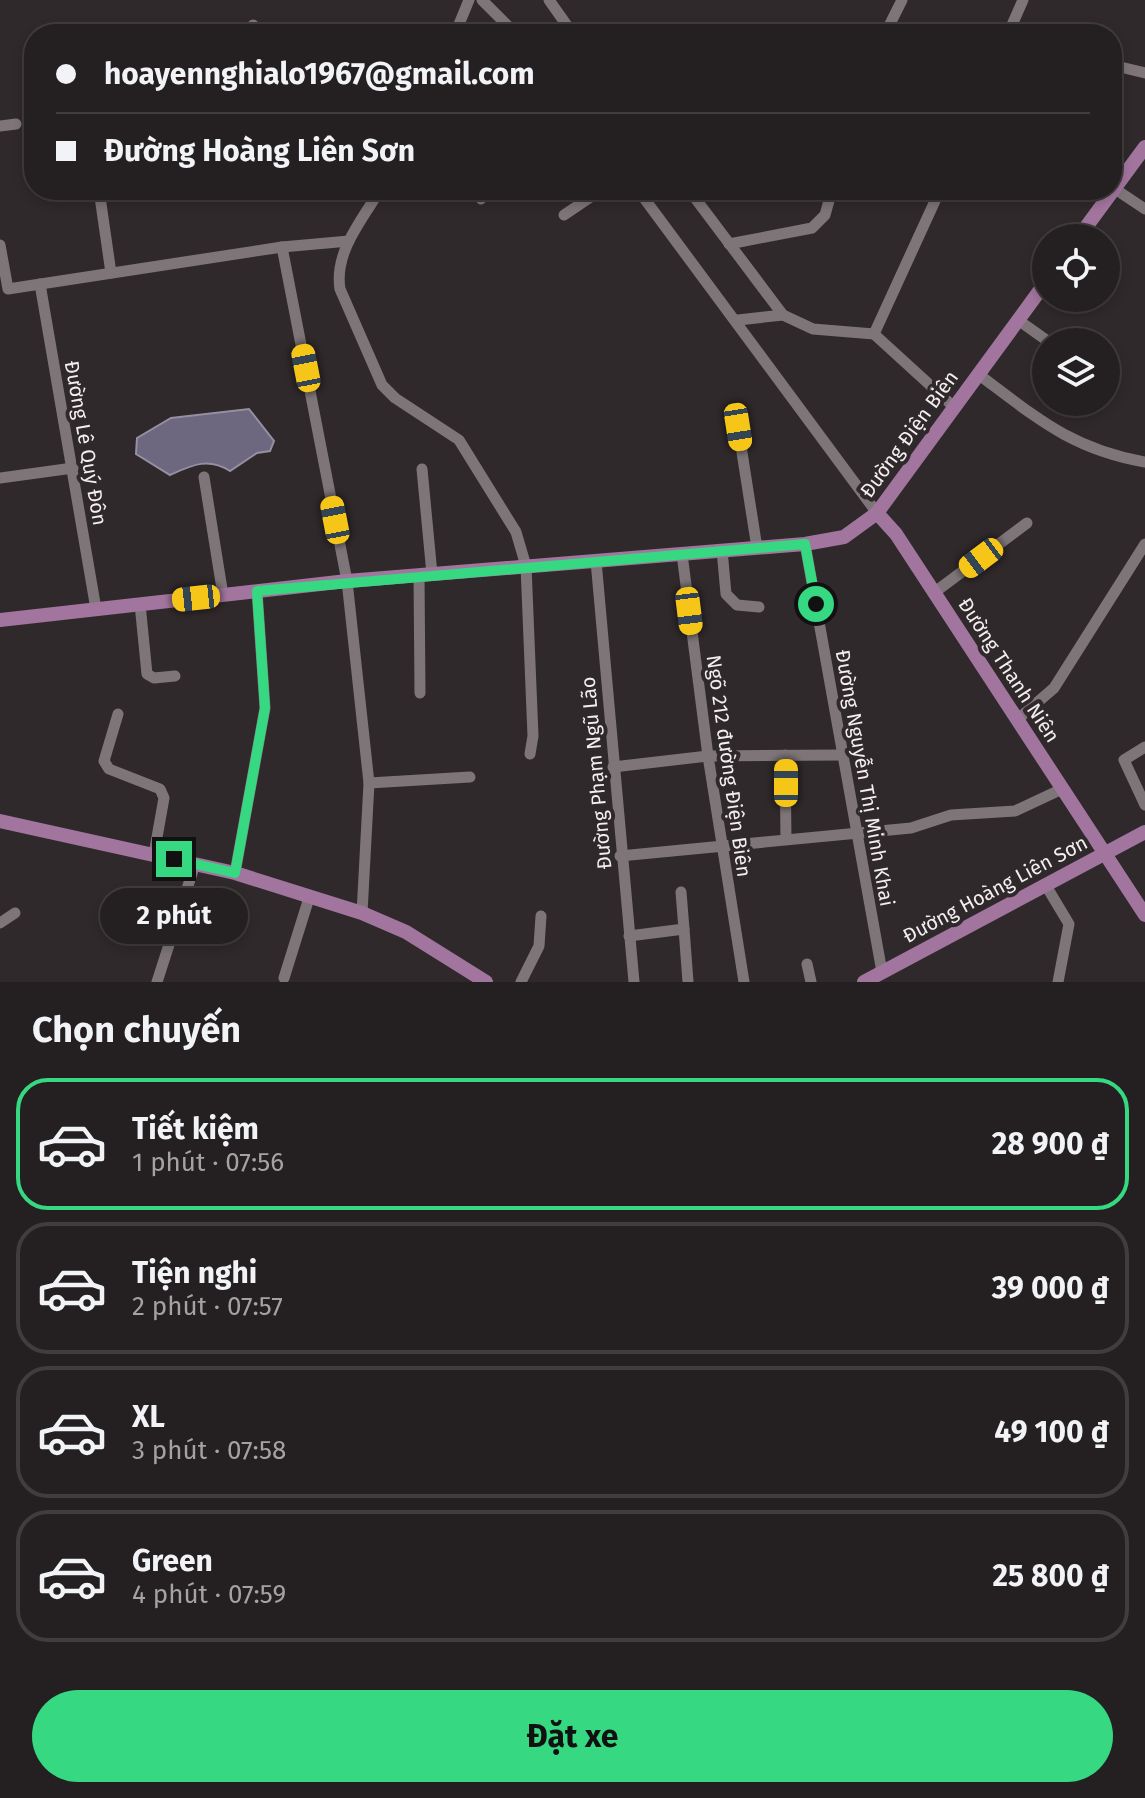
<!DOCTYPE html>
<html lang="vi">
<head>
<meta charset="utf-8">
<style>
	body { margin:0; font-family:"Fira Sans",sans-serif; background:#302c2d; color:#f1f3f6; height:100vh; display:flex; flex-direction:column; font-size:30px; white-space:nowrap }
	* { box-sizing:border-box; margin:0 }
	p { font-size:26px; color:#a3a2a5 }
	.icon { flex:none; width:44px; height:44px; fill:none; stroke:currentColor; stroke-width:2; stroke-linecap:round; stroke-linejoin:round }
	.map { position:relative; height:982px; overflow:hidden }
	.drawer { display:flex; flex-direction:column; background:#241f20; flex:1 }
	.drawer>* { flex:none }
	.banner { position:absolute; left:24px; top:24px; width:1098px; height:176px; border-radius:32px; box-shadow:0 4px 12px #0003,0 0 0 2px #413d3e; display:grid; align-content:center; height:176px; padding:0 32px; background:#241f20 }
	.buttons { position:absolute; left:1032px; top:224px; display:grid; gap:16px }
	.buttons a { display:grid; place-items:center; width:88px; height:88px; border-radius:50%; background:#241f20; box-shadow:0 4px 12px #0003,0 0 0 2px #413d3e; font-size:40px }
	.end { position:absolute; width:36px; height:36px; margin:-18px; border:10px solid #36d881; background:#111; box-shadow:0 0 0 4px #111 }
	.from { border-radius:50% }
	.bubble { position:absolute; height:56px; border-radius:28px; background:#241f20; box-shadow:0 4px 12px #0003,0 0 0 2px #413d3e; font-size:26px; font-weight:700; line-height:56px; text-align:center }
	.car { position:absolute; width:24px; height:48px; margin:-24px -12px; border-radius:10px; box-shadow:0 0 6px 2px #0007; background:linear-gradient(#f5c518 24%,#345 0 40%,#f5c518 0 76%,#345 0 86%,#f5c518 0) }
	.banner b { display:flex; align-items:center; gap:28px; height:76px; font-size:30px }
	.banner b+b { border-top:2px solid #413d3e }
	.banner i { width:20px; height:20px; background:#f1f3f6 }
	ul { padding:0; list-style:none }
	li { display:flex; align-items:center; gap:24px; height:132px; margin:0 16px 12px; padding:0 16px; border:4px solid #413d3e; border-radius:32px }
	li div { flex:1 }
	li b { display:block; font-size:30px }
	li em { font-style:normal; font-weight:700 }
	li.on { border-color:#36d881 }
	li>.icon { width:72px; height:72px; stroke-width:1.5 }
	h2 { padding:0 32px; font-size:36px; line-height:96px }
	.button { display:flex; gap:16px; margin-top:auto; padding:16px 32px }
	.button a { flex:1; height:92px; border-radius:48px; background:#36d881; color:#111; font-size:32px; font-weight:700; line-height:92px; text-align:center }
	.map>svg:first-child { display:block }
	.water { fill:#6d6780; stroke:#9590a1; stroke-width:2 }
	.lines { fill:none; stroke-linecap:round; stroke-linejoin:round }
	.minor { stroke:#7d7577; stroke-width:11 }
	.major { stroke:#a2759f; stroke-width:14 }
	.route { stroke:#36d881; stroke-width:10 }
	.labels { text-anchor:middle; stroke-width:8; stroke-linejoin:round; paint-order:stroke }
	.street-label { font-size:20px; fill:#f3eeef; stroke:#30292b }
</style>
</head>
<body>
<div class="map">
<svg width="1145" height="982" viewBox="0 0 1145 982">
	<rect width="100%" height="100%" fill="#30292b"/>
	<path class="water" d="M 249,409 L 274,441 L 270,451 L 257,453 L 230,471 C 208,457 192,465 170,475 L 136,454 L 137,438 L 171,418 Z"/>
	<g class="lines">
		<g class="minor">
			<polyline points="482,0 516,34"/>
			<polyline points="549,0 573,34"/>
			<polyline points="253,25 262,34"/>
			<polyline points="455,34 469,0"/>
			<polyline points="885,34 902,0"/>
			<polyline points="1008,34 1023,0"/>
			<polyline points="1112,65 1145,73"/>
			<polyline points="0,126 16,124"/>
			<polyline points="1115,189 1145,209"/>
			<polyline points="99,190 111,273"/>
			<path d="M 380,190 C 362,220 334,252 340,289 L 382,385 L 395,398 L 459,440 L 516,532 L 526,566 L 533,736 L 530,754"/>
			<polyline points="475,190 481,199"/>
			<polyline points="638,190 877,513"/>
			<polyline points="689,190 783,315 813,329 874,334"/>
			<polyline points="940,190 874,334 954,407"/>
			<polyline points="564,215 601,190"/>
			<polyline points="729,244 812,228 825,215 832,190"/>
			<polyline points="0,245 8,289 282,247 349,241"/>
			<polyline points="282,247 347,581 369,783 362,913"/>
			<polyline points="40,284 96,609"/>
			<polyline points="738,320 783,315"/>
			<polyline points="1018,320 1049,342"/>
			<path d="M 978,374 C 1037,418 1071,449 1145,462"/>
			<polyline points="738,427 757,548"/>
			<polyline points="422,469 432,574"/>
			<polyline points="204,477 223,595"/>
			<polyline points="0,478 73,468"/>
			<polyline points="805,544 882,972"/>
			<polyline points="722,550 726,594 737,605 759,607"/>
			<polyline points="682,554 708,756 744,982"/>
			<polyline points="596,561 634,982"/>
			<polyline points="419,575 420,693"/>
			<polyline points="935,592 1027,523"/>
			<polyline points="140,604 147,674 154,678 175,676"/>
			<polyline points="118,714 104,761 109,769 160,789 164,798 154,854"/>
			<polyline points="1018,719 1054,688 1145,544"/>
			<polyline points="1145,747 1124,760 1145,805"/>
			<polyline points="785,755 786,839"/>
			<polyline points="613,767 708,756 843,755"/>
			<polyline points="369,783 470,777"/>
			<polyline points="620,856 911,828 951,815 1015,811 1062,789"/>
			<polyline points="235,873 265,708 257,591"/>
			<polyline points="1045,884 1069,924 1058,982"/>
			<polyline points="681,892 684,929"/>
			<polyline points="186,894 225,904 221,917"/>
			<polyline points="0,923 15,913"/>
			<polyline points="629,936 684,929 688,982"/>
			<polyline points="807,964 811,982"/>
			<polyline points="284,978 309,898"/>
			<polyline points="157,982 195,864"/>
			<polyline points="521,982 539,946 541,916"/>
		</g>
		<g class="major">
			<polyline points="1078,238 1145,147"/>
			<polyline points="877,513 896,534 1145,915"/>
			<polyline points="0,620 347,581 805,544 844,537 877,513 1046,282"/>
			<polyline points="0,821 235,873 362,913 406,932 486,982"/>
			<polyline points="864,982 1145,832"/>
		</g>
	</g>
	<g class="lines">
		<polyline class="route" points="174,859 235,873 265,708 257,591 805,544 816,604"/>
	</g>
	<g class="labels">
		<g class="street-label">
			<text transform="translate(909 434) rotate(-54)" y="7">Đường Điện Biên</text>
			<text transform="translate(86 443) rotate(80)" y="7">Đường Lê Quý Đôn</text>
			<text transform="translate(1009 670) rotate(57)" y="7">Đường Thanh Niên</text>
			<text transform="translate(729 766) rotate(82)" y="7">Ngõ 212 đường Điện Biên</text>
			<text transform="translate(596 773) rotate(-95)" y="7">Đường Phạm Ngũ Lão</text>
			<text transform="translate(865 778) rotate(80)" y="7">Đường Nguyễn Thị Minh Khai</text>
			<text transform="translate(995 889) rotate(-28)" y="7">Đường Hoàng Liên Sơn</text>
		</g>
	</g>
</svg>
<div class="buttons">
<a><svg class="icon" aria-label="locate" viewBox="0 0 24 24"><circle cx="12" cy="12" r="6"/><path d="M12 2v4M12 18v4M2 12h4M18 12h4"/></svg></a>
<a><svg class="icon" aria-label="layers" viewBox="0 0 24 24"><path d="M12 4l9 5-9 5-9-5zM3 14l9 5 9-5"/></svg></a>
</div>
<i class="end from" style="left:816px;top:604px"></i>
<i class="end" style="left:174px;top:859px"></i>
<div class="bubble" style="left:100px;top:888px;width:148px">2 phút</div>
<i class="car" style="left:306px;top:368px;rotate:349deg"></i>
<i class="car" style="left:738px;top:427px;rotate:171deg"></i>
<i class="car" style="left:335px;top:520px;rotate:349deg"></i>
<i class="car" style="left:981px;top:558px;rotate:233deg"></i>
<i class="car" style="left:196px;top:598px;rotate:264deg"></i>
<i class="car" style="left:689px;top:611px;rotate:173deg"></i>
<i class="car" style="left:786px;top:783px;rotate:0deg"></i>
<div class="banner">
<b><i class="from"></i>hoayennghialo1967@gmail.com</b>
<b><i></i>Đường Hoàng Liên Sơn</b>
</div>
</div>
<section class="drawer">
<h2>Chọn chuyến</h2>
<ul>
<li class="on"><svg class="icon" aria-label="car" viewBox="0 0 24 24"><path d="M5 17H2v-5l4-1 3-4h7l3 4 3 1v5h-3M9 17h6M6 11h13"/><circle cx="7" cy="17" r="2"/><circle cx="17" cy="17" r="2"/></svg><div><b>Tiết kiệm</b><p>1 phút · 07:56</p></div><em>28 900 ₫</em></li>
<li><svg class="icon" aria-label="car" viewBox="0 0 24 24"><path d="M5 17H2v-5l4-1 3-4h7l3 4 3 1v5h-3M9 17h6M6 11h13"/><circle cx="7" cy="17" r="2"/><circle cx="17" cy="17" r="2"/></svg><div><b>Tiện nghi</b><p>2 phút · 07:57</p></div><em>39 000 ₫</em></li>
<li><svg class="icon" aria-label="car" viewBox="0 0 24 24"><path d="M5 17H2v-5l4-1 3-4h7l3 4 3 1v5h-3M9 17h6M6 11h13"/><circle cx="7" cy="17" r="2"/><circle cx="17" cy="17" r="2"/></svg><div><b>XL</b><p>3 phút · 07:58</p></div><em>49 100 ₫</em></li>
<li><svg class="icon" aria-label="car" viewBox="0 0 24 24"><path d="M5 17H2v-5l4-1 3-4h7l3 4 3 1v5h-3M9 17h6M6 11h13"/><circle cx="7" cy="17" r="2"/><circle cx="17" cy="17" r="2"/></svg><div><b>Green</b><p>4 phút · 07:59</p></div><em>25 800 ₫</em></li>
</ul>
<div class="button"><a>Đặt xe</a></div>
</section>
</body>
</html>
